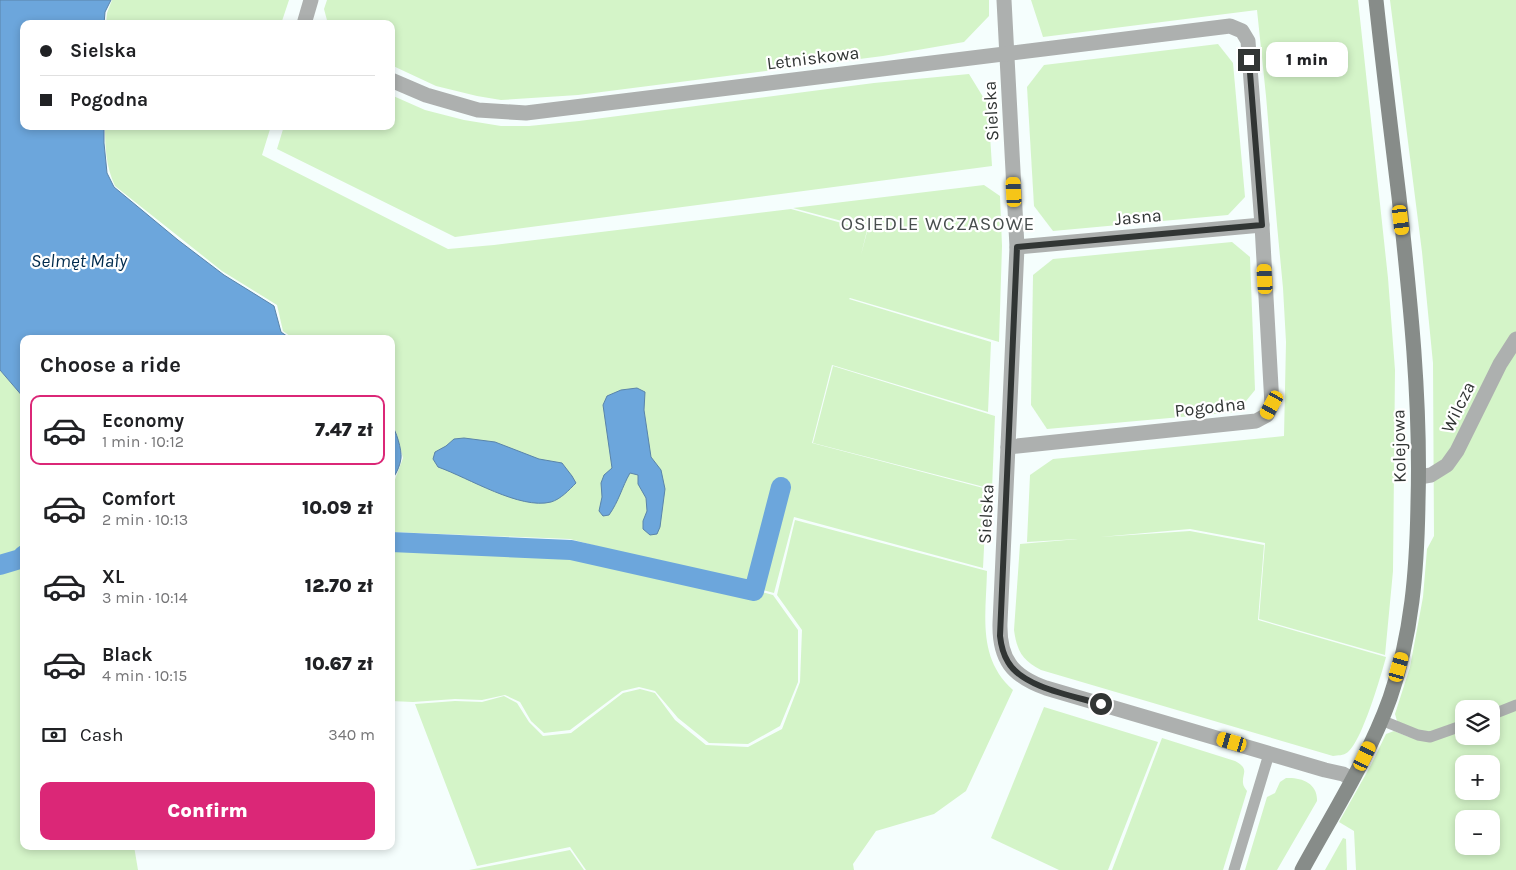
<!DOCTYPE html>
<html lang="en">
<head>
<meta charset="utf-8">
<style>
	body { margin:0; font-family:Karla,sans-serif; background:#f2f2f2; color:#202124; height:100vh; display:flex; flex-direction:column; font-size:19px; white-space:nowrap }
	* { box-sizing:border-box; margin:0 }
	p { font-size:16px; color:#757577 }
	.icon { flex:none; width:28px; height:28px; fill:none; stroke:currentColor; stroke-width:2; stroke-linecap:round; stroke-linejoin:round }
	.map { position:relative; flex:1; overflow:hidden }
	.side { position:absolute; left:20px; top:335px; width:375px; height:515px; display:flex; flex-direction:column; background:#fff; border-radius:10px; box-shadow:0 2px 8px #0003 }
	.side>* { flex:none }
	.banner { position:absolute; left:20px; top:20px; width:375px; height:110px; border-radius:10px; box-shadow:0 2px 8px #0003; display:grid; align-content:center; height:110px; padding:0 20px; background:#fff }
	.fabs { position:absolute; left:1455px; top:700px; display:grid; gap:10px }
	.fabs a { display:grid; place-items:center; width:45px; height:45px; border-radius:10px; background:#fff; box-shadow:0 2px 8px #0003; font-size:25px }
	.end { position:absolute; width:22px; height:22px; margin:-11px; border:6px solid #313534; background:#fff; box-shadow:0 0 0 2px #fff }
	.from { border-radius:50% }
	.bubble { position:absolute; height:35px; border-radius:10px; background:#fff; box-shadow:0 2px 8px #0003; font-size:16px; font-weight:800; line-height:35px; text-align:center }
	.car { position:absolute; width:15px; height:30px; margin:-15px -8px; border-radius:6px; box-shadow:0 0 4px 1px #0007; background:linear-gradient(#f5c518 24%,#345 0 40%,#f5c518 0 76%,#345 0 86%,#f5c518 0) }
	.banner b { display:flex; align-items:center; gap:18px; height:48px; font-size:19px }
	.banner b+b { border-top:1px solid #e0e0e0 }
	.banner i { width:12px; height:12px; background:#202124 }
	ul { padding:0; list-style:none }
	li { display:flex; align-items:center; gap:15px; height:70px; margin:0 10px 8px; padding:0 10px; border:2px solid transparent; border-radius:10px }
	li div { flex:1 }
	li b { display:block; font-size:19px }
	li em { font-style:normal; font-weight:800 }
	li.active { border-color:#db2777 }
	li>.icon { width:45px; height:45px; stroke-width:1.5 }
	h2 { padding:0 20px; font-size:22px; line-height:60px }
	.pay { display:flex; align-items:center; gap:12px; height:55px; padding:0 20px; font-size:19px }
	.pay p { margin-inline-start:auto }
	.primary-button { display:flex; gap:10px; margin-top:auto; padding:10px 20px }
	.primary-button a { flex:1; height:58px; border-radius:10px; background:#db2777; color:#fff; font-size:20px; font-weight:800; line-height:58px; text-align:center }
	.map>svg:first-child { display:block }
	.green { fill:#d4f4c8; fill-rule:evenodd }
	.water { fill:#6ca6dc; stroke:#5a84aa }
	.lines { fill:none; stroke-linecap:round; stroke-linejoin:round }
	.canal { stroke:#6ca6dc; stroke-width:20 }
	.lane { stroke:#adb0af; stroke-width:11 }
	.street { stroke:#adb0af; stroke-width:15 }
	.secondary { stroke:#878c89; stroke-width:15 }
	.route { stroke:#313534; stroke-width:6 }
	.labels { text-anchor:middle; stroke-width:4.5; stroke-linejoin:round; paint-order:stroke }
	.street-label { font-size:18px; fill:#313534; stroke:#fff }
	.neighbourhood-label { font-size:19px; letter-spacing:1px; fill:#484e4e; stroke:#fff }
	.water-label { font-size:19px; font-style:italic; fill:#002b4d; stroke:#fff }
</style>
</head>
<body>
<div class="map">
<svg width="1516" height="870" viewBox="0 0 1516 870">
	<rect width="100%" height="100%" fill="#f5fefd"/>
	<g class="green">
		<polygon points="112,0 289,0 281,24 106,24 107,13"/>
		<polygon points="327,0 989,0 989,16 964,42 883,56 578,95 501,100 477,96 436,86 391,65 391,24 328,24 324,9"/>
		<path d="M 1031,0 L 1358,0 L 1388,278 L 1395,370 L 1393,571 L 1385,655 L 1259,619 L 1265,543 L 1190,529 L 1100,537 L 1190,531 L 1264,545 L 1258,620 L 1386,657 C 1381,676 1362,741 1348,752 C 1343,756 1338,755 1333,756 L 1041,670 C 1022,660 1017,651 1014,630 L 1020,544 L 1078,539 L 1027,542 L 1030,475 L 1053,459 L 1284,436 L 1286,342 L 1283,288 L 1277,225 L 1266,96 L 1257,10 L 1043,37 Z"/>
		<path d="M 1390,0 L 1516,0 L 1516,870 L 1356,870 L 1354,831 L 1339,822 L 1371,765 L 1386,734 L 1394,731 L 1409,737 L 1397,721 L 1395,714 L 1410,667 L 1423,597 L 1427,549 L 1434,536 L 1433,363 L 1422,252 ZM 1464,709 L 1491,709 L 1491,736 L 1464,736 ZM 1464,764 L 1491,764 L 1491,791 L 1464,791 ZM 1464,819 L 1491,819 L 1491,846 L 1464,846 Z"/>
		<polygon points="1218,44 1233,63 1245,197 1228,215 1053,231 1034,206 1027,87 1044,65"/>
		<polygon points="969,74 988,105 992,166 455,237 277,149 284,126 391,126 391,95 425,110 464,120 501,126 529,126 579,121 874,83"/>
		<path d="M 105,126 L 271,126 L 262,155 L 448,249 L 494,245 L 791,209 L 867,230 L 861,255 L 868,228 L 793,208 L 984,185 L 1000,196 L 1002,246 L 999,342 L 850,298 L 849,299 L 991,342 L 988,412 L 832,365 L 812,443 L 987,489 L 983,568 L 794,517 L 774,593 L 570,539 L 391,532 L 391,482 L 394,482 L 403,458 L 394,426 L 391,423 L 391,339 L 294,339 L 283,331 L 277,305 L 222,271 L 115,186 C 106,167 105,147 105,126 Z"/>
		<polygon points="1232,242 1250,257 1255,390 1237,412 1047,429 1031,405 1033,275 1053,259"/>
		<polygon points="833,366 995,416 992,489 813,443"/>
		<polygon points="0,370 24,398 24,846 134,846 138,870 0,870"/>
		<path d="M 795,520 L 987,571 C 986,615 977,658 1013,690 L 966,791 L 934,814 L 876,831 L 853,864 L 854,870 L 586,870 L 570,847 L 477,866 L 415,704 L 455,701 L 482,702 L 504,696 L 517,703 L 529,722 L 543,736 L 571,733 L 623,693 L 640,689 L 655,693 L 675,720 L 706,745 L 748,747 L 782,729 L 800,682 L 802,630 L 777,595 Z"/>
		<polygon points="391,534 570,541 773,595 798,630 798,682 780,726 748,744 709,743 678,718 655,691 639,687 622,691 570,730 544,733 531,721 520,702 505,695 482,700 455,699 413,702 391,701"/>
		<polygon points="1044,707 1158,742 1108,870 1059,870 991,838"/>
		<path d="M 1162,738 L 1235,761 C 1250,769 1242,773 1243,783 C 1243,786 1245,788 1247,791 L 1223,870 L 1112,870 Z"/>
		<path d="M 1286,778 C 1301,777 1318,783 1317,801 L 1277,870 L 1245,870 L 1267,797 L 1275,793 L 1280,782 Z"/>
		<polygon points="1343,838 1346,839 1347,870 1325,870"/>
		<polygon points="570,850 584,870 469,870"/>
	</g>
	<g class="water">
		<polygon points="0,0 111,0 105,12 104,24 24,24 24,126 104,126 104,143 107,173 114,187 178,240 224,275 274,306 281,332 291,339 24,339 24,398 0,370"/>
		<path d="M 637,388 L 645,392 L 644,410 L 651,457 L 661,470 L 665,489 L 660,527 L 657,534 L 650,535 L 643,529 L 643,521 L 647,511 L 646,498 L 638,484 L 638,475 L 630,473 C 622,487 619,501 609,515 L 603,516 L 599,511 L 602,497 L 601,483 L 604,475 L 612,468 L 603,405 L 607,396 L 621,390 Z"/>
		<path d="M 391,424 C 396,430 402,450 401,458 C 400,466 396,475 391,480 Z"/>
		<path d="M 464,438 L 495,442 L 539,459 L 562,463 L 572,476 L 576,483 C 569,490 561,499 551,502 C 520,510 469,478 438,467 L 433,459 L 435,452 L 446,446 L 454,439 Z"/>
	</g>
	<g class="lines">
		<g class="canal">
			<polyline points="391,542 571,550 754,591 781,487"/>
			<polyline points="0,565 20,559 24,555"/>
		</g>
		<g class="lane">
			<polyline points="1491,715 1516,705"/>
			<polyline points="1381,720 1418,735 1430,737 1464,725"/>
			<polyline points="1234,870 1269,754"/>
		</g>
		<g class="street">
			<path d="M 1004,0 L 1017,247 L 1000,623 C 999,659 1012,676 1046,688 L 1325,770 L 1343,774 L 1352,779"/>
			<polyline points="304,24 311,0"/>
			<polyline points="391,80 426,95 478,110 526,113 1230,26 1242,31 1248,41 1262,225 1272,405 1267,415 1256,421 1008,447"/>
			<polyline points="1017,247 1262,225"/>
			<polyline points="1419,477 1431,475 1447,465 1457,451 1500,364 1516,339"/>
		</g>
		<path class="secondary" d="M 1302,870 C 1332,815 1369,757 1390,698 C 1412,635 1417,569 1418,502 C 1421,400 1410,299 1399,197 C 1391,131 1383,66 1376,0"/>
	</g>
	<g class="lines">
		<path class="route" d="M 1101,704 C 1074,696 1023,688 1008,662 C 1003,654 1001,645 1000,636 L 1017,247 L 1262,225 L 1249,60"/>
	</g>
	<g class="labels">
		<g class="street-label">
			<text transform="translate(813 58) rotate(-7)" y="6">Letniskowa</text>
			<text transform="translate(991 111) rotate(-93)" y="6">Sielska</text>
			<text transform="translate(1138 217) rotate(-5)" y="6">Jasna</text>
			<text transform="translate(1210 407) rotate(-6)" y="6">Pogodna</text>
			<text transform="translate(1458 407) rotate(-64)" y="6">Wilcza</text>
			<text transform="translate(1399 446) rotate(-91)" y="6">Kolejowa</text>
			<text transform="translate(986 514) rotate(-87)" y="6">Sielska</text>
		</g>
		<g class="neighbourhood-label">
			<text x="938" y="230">OSIEDLE WCZASOWE</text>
		</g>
		<g class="water-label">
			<text x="79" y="267">Selmęt Mały</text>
		</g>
	</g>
</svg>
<div class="fabs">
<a><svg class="icon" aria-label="layers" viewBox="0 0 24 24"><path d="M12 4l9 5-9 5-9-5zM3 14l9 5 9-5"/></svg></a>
<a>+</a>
<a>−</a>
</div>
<i class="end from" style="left:1101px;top:704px"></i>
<i class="end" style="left:1249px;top:60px"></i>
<div class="bubble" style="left:1266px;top:42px;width:82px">1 min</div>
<i class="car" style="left:1014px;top:192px;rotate:357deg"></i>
<i class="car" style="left:1401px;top:220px;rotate:173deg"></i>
<i class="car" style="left:1265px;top:279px;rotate:357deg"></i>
<i class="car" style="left:1272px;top:405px;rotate:209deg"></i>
<i class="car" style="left:1399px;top:667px;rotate:16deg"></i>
<i class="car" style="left:1232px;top:742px;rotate:286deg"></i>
<i class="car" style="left:1365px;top:756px;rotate:25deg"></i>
<div class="banner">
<b><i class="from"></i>Sielska</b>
<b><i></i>Pogodna</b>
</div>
<section class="side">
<h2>Choose a ride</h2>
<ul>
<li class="active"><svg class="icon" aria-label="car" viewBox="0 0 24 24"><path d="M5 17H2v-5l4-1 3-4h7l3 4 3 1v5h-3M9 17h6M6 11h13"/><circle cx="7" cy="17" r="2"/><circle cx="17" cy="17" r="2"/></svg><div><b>Economy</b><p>1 min · 10:12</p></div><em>7.47 zł</em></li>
<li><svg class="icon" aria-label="car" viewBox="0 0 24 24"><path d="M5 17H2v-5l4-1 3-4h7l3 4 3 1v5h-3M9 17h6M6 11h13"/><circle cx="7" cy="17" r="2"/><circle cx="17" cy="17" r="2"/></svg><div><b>Comfort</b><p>2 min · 10:13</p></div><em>10.09 zł</em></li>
<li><svg class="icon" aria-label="car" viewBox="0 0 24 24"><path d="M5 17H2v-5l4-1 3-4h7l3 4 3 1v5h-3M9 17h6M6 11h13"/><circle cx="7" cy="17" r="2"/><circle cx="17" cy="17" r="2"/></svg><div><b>XL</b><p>3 min · 10:14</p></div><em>12.70 zł</em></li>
<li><svg class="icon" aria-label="car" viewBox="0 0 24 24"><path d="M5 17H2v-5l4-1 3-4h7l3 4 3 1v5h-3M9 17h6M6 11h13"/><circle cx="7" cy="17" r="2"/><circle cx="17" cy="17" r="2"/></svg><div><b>Black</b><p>4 min · 10:15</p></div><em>10.67 zł</em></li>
</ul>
<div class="pay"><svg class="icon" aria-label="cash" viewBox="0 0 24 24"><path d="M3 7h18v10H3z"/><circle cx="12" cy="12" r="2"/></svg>Cash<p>340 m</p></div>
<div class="primary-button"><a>Confirm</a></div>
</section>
</div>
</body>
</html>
